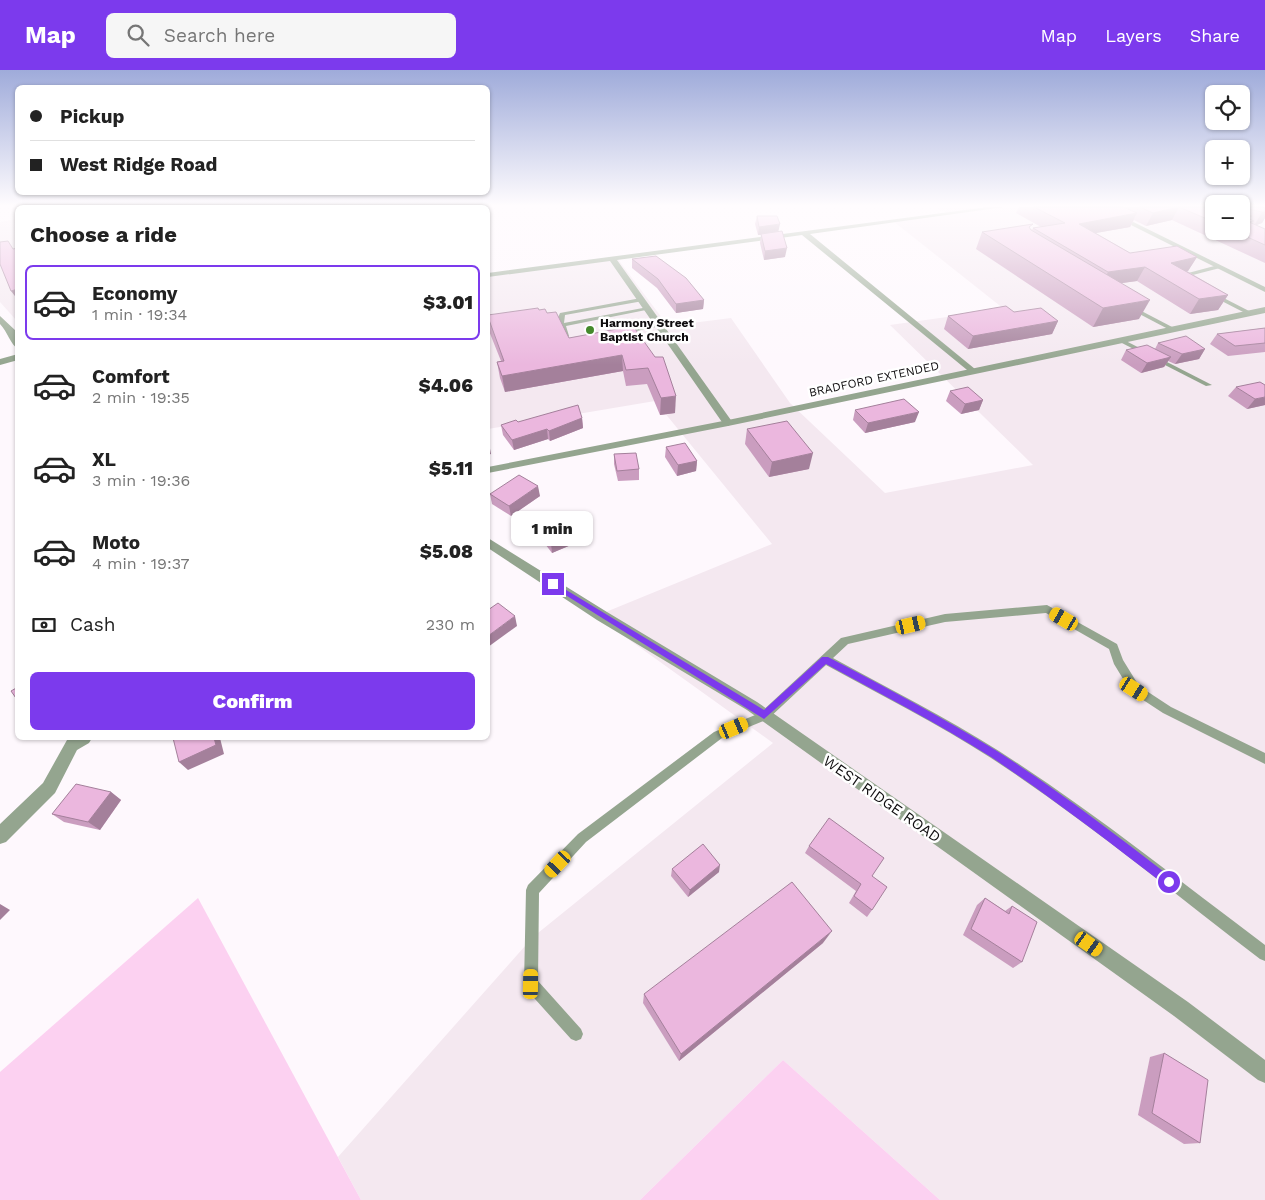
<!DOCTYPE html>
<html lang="en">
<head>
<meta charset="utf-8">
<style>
	body { margin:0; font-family:"Work Sans",sans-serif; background:#f6f6f6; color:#222; height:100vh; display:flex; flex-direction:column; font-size:19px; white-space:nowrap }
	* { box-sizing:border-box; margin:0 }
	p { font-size:16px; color:#767676 }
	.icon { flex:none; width:28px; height:28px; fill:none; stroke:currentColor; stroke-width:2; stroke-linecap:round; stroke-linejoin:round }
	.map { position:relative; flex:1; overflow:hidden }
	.panel { position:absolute; left:15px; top:135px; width:475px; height:535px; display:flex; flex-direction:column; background:#fff; border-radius:8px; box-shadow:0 1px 4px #0004 }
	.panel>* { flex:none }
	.guide { position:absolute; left:15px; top:15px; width:475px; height:110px; border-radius:8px; box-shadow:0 1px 4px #0004; display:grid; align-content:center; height:110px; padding:0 15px; background:#fff }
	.fabs { position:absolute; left:1205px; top:15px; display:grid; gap:10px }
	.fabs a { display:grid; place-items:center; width:45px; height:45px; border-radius:8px; background:#fff; box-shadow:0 1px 4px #0004; font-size:25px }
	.end { position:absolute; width:22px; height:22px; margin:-11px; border:6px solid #7c3aed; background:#fff; box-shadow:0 0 0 2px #fff }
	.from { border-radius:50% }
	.bubble { position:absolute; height:35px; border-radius:8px; background:#fff; box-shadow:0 1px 4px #0004; font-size:16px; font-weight:800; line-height:35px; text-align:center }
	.car { position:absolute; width:15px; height:30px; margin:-15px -8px; border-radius:6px; box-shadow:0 0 4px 1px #0007; background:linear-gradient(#f5c518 24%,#345 0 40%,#f5c518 0 76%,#345 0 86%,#f5c518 0) }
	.guide b { display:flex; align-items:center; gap:18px; height:48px; font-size:19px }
	.guide b+b { border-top:1px solid #e0e0e0 }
	.guide i { width:12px; height:12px; background:#222 }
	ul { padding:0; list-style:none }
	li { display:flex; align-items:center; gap:15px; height:75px; margin:0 10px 8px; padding:0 5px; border:2px solid transparent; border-radius:8px }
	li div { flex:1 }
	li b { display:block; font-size:19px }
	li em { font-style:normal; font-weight:800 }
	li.active { border-color:#7c3aed }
	li>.icon { width:45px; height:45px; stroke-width:1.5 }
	h2 { padding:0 15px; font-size:22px; line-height:60px }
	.pay { display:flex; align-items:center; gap:12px; height:55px; padding:0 15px; font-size:19px }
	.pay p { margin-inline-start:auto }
	.action { display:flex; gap:10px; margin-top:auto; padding:10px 15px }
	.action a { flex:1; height:58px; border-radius:8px; background:#7c3aed; color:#fff; font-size:20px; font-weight:800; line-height:58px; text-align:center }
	header { display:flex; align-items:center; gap:30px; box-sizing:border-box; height:70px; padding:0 25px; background:#7c3aed; color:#fff }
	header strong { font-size:24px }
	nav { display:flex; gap:28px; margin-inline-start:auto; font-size:18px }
	.search { width:350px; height:45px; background:#f6f6f6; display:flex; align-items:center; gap:12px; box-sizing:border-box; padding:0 18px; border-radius:8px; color:#767676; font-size:19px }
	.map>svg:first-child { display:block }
	.built { fill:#f4e8f0 }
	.green { fill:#fcd1f1 }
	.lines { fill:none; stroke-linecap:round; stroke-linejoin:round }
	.service { fill:#94a58f; fill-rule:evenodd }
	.minor { fill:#94a58f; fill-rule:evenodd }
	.tertiary { fill:#94a58f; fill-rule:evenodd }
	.wall { fill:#ca9dbf }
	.shaded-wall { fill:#a4809b }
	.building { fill:#ebb7de; stroke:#a4809b }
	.route { fill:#7c3aed }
	.poi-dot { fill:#45892c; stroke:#fff; stroke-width:2 }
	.labels { text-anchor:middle; stroke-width:5; stroke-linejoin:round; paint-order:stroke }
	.far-poi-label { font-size:12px; font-weight:bold; fill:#0e0c0e; stroke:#fff; text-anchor:start }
	.far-street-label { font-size:12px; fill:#0e0c0e; stroke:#fff }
	.street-label { font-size:15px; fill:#0e0c0e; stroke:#fff }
</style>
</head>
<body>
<header>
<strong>Map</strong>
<div class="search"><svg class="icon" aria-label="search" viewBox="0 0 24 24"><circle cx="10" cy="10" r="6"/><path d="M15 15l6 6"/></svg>Search here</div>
<nav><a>Map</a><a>Layers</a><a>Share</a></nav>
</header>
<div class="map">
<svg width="1265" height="1130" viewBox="0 0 1265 1130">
	<rect width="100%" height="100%" fill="#fef8fd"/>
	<g class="built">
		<polygon points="932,137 1214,137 1214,161 1241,161 1241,137 1265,137 1265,1130 940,1130 783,990 640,1130 361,1130 338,1087 533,867 773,673 596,546 772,474 655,331 488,359 488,205 617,188 668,256 731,248 790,333 885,423 1033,395 890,255 1004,239 893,151 948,143"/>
		<polygon points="17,149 17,251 0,232 0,152"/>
	</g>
	<g class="green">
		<polygon points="198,828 361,1130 0,1130 0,1002"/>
		<polygon points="783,990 940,1130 640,1130"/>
	</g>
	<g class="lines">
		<g class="service">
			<polygon points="1218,195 1221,197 1220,198 1185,207 1184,208 1177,206"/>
			<polygon points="1214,223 1251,242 1252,243 1247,244 1212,226 1211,225"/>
			<polygon points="641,228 644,230 643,231 565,245 564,253 648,237 651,239 566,256 569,266 568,267 563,266 557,250 560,243"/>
			<polygon points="1130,235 1174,258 1175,259 1170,260 1128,238 1127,237"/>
			<polygon points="659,253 661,254 661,256 622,264 619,262"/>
			<polygon points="1118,269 1122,269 1212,315 1206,316 1118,271"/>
			<path d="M 1047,535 L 1117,574 L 1123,590 L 1139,616 L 1171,637 L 1265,683 L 1265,694 L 1163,643 L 1131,622 L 1114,594 L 1109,579 L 1046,543 L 945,552 L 848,574 L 833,588 C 888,618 945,647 999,681 C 1091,740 1177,809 1265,875 L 1265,891 L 1260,889 C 1171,821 1084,749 991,688 C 938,654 881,625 826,595 L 768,649 L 722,668 L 586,772 L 539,823 L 538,911 L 581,959 L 583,964 L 581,969 L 576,971 L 571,969 L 526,919 L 524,914 L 526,820 L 528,815 L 578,764 L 714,662 L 760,643 L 841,568 L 945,544 Z"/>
		</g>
		<g class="minor">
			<rect x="68" y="137" width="7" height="1"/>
			<polygon points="988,137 1004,137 810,164 975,299 977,301 972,304 802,165 617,190 733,353 728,356 724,355 610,191 488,207 488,203"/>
			<polygon points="1095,137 1103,137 1265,217 1265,222"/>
			<polygon points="193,138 193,137 201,137 201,138"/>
			<path d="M 0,246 L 16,261 L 18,279 C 11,275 7,261 0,254 Z"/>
			<polygon points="18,284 18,290 0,295 0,289"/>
			<polygon points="488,468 607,542 757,632 1188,932 1265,990 1265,1013 1258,1010 1174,946 747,640 597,550 488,478"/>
			<polygon points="71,668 92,668 89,673 77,680 55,723 6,772 0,774 0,754 43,713 67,670"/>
		</g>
		<polygon class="tertiary" points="1265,237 1265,243 728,356 488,403 488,397 728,350"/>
	</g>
	<g class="wall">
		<polygon points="1019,137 1214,137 1214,161 1241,161 1241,137 1265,138 1265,148 1262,153 1256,155 1265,159 1265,193 1172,150 1146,156 1134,150 1130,157 1096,163 1130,183 1197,187 1188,201 1187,201 1228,225 1218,240 1190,244 1137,211 1121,213 1139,249 1093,257 976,179 982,162 1031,159 1032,160 1033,158 1041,157 1016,143"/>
		<polygon points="757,146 778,161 785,187 764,190 760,173 761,165 758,165 755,154"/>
		<polygon points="632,189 704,230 703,239 676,243 657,218 632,198"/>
		<polygon points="539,240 547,243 569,268 633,256 675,343 660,345 647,314 626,316 623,301 505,322 500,308 497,292 501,291 489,261 488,247"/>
		<polygon points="1014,242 1058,251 1052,264 968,279 944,259 948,246"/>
		<polygon points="1265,258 1265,282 1228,286 1210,274 1217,264"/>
		<polygon points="1158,273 1205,279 1199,289 1175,294 1168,291 1164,297 1141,303 1121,290 1126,280 1155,279"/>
		<polygon points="1236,317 1265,335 1247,339 1228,326"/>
		<polygon points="950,321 983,330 979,340 961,344 946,331"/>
		<polygon points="855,340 915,352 865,363 853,350"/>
		<polygon points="582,348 583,358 550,371 548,369 514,380 503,365 501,355 518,352"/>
		<polygon points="747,359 809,399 769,407 745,374"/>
		<polygon points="666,377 697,391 696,401 677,406 665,387"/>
		<polygon points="614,384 639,399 639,410 618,411 614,394"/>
		<polygon points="490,424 540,426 511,446 492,434"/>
		<polygon points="584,459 585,469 552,483 542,470 541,460"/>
		<polygon points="111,722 121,730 100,760 64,752 52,744"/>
		<polygon points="809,776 872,806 872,840 867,847 849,833 856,821 805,783"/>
		<polygon points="672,799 719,802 688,827 671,806"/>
		<polygon points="985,828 1005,841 1012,836 1022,892 1013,898 963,865 977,835"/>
		<polygon points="823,873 679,991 643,933 644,924"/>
		<polygon points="1164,983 1200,1073 1184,1074 1138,1045 1150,987"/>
	</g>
	<g class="shaded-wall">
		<polygon points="415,137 453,137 450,138 412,138"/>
		<polygon points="1179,137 1172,150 1146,156 1153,143"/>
		<polygon points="1262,142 1265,142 1265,148 1262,153 1254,156"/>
		<polygon points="1137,143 1130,157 1073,167 1079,154"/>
		<polygon points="780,154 778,163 758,165 759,157"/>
		<polygon points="787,178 785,187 764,190 765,181"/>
		<polygon points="1197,187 1188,201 1163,207 1171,193"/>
		<polygon points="1145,197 1137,211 1101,216 1108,202"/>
		<polygon points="18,219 18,230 11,221"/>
		<polygon points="1228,225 1218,240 1190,244 1199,229"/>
		<polygon points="704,230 703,239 676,243 676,234"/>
		<polygon points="1150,230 1139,249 1093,257 1103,238"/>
		<polygon points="1058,251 1052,264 968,279 973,266"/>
		<polygon points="1205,279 1199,289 1175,294 1182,284"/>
		<polygon points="622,285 623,301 505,322 502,306"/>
		<polygon points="1171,287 1164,297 1141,303 1147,293"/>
		<polygon points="676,326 675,343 660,345 661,328"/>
		<polygon points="1265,327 1265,335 1247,339 1255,329"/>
		<polygon points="983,330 979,340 961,344 965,334"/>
		<polygon points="919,342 915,352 865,363 868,353"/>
		<polygon points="582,348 583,358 550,371 549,361"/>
		<polygon points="547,359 548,369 514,380 512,370"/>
		<polygon points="489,373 491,384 488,385 488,374"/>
		<polygon points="813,383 809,399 769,407 772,392"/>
		<polygon points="697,391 696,401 677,406 678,395"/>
		<polygon points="538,416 540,426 511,446 509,436"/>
		<polygon points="584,459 585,469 552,483 551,473"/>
		<polygon points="515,546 517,556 488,577 488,566"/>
		<polygon points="214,668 220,668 224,684 188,700 179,692"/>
		<polygon points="111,722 121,730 100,760 88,752"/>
		<polygon points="720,795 719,802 688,827 690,820"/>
		<polygon points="0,834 10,840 0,850"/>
		<polygon points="832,861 823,873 679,991 681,984"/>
	</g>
	<g class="building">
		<polygon points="102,137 185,137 186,138 103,138"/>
		<polygon points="211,137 415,137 412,138 212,138"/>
		<polygon points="1034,137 1123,137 1137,143 1079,154 1130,183 1177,176 1197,187 1171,193 1228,225 1199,229 1145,197 1108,202 1033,158 1065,153"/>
		<polygon points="1140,137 1214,137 1214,152 1179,137 1153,143"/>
		<polygon points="1241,137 1262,137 1265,138 1265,142 1262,142 1248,139 1248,145 1252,146 1247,148 1254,151 1249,152 1265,159 1265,175 1234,161 1241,161"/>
		<polygon points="757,146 777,146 780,154 759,157"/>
		<polygon points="1033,154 1029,157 1031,160 1150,230 1103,238 982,162"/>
		<polygon points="782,161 787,178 765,181 761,164"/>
		<polygon points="8,171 13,179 18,178 18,219 11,221 0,194 0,172"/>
		<polygon points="656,186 686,208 704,230 676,234 658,209 632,189"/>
		<polygon points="1006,236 1014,242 1041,238 1058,251 973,266 948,246"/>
		<polygon points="538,238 539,240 545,239 547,243 556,242 569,268 633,256 655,287 663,287 676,326 661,328 648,298 626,300 622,285 502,306 497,292 504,291 488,247 488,245"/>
		<polygon points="1265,258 1265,273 1235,276 1217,264"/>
		<polygon points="1186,266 1205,279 1182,284 1158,273"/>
		<polygon points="1147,275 1171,287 1147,293 1126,280"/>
		<polygon points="1260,312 1265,315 1265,327 1255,329 1236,317"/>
		<polygon points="968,317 983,330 965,334 950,321"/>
		<polygon points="904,329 919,342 868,353 855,340"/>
		<polygon points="578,335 582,348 549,361 547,359 512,370 501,355 516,350 518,352"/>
		<polygon points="787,351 813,383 772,392 747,359"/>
		<polygon points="685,373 697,391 678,395 666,377"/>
		<polygon points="636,383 639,399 617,401 614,384"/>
		<polygon points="519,405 538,416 509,436 490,424"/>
		<polygon points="573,446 584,459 551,473 541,460"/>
		<polygon points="498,533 515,546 488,566 488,540"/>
		<polygon points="18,617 18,631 11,621"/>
		<polygon points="173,668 214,668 216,675 179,692"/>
		<polygon points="76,714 111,722 88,752 52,744"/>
		<polygon points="829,748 884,788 872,806 887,817 872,840 854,826 861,814 809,776"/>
		<polygon points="703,774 720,795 690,820 672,799"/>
		<polygon points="792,812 832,861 681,984 644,924"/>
		<polygon points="985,828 1009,844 1012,836 1037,852 1022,892 971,859"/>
		<polygon points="1164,983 1208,1010 1200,1073 1152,1043"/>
	</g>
	<linearGradient id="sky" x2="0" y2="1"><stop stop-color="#9fabda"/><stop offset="0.46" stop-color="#fffcfe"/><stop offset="1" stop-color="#fffcfe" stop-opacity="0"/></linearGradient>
	<rect width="1265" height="295" fill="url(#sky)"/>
	<path class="route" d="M 553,512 L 764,640 L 822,587 L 828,587 C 885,617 942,647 997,681 C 1058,720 1115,764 1172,808 L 1172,815 L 1165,815 C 1108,771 1051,727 991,687 C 937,653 881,624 826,594 L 764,649 L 551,516 L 549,514 Z"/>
	<circle class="poi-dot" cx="590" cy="260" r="5"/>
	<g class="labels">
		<g class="far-poi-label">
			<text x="600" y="257">Harmony Street<tspan x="600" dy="14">Baptist Church</tspan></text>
		</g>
		<g class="far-street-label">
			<text transform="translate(874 309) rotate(-12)" y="4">BRADFORD EXTENDED</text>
		</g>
		<g class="street-label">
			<text transform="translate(882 729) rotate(35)" y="5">WEST RIDGE ROAD</text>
		</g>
	</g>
</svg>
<div class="fabs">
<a><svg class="icon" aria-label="locate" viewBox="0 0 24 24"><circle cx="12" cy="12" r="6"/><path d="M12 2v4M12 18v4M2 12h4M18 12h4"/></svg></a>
<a>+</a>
<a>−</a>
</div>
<i class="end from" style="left:1169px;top:812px"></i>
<i class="end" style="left:553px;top:514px"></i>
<div class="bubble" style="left:511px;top:441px;width:82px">1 min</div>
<i class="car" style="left:1064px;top:549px;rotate:300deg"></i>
<i class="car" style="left:911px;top:555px;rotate:77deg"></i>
<i class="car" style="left:1134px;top:619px;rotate:123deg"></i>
<i class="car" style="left:734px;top:658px;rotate:67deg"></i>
<i class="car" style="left:558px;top:794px;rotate:223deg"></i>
<i class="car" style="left:1089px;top:874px;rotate:125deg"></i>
<i class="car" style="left:531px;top:914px;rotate:1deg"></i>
<div class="guide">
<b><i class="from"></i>Pickup</b>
<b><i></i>West Ridge Road</b>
</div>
<section class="panel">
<h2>Choose a ride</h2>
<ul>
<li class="active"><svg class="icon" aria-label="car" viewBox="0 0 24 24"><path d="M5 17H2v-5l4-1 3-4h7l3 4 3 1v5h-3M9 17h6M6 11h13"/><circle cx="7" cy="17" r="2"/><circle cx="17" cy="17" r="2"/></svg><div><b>Economy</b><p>1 min · 19:34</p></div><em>$3.01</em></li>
<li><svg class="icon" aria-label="car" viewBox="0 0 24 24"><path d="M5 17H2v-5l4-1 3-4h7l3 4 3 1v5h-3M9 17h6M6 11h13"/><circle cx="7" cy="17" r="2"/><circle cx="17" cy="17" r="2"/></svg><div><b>Comfort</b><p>2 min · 19:35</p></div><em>$4.06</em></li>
<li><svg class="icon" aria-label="car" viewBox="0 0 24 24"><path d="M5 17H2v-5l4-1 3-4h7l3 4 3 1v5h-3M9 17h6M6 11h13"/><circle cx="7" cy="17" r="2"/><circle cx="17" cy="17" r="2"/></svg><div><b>XL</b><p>3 min · 19:36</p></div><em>$5.11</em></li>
<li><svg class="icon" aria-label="car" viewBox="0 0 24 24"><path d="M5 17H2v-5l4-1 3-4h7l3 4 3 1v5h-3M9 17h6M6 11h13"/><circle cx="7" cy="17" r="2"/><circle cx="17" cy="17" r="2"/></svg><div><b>Moto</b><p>4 min · 19:37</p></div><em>$5.08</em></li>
</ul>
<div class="pay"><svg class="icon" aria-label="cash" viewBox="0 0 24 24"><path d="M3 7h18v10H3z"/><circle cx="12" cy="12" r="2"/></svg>Cash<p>230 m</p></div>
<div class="action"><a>Confirm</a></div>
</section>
</div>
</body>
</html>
